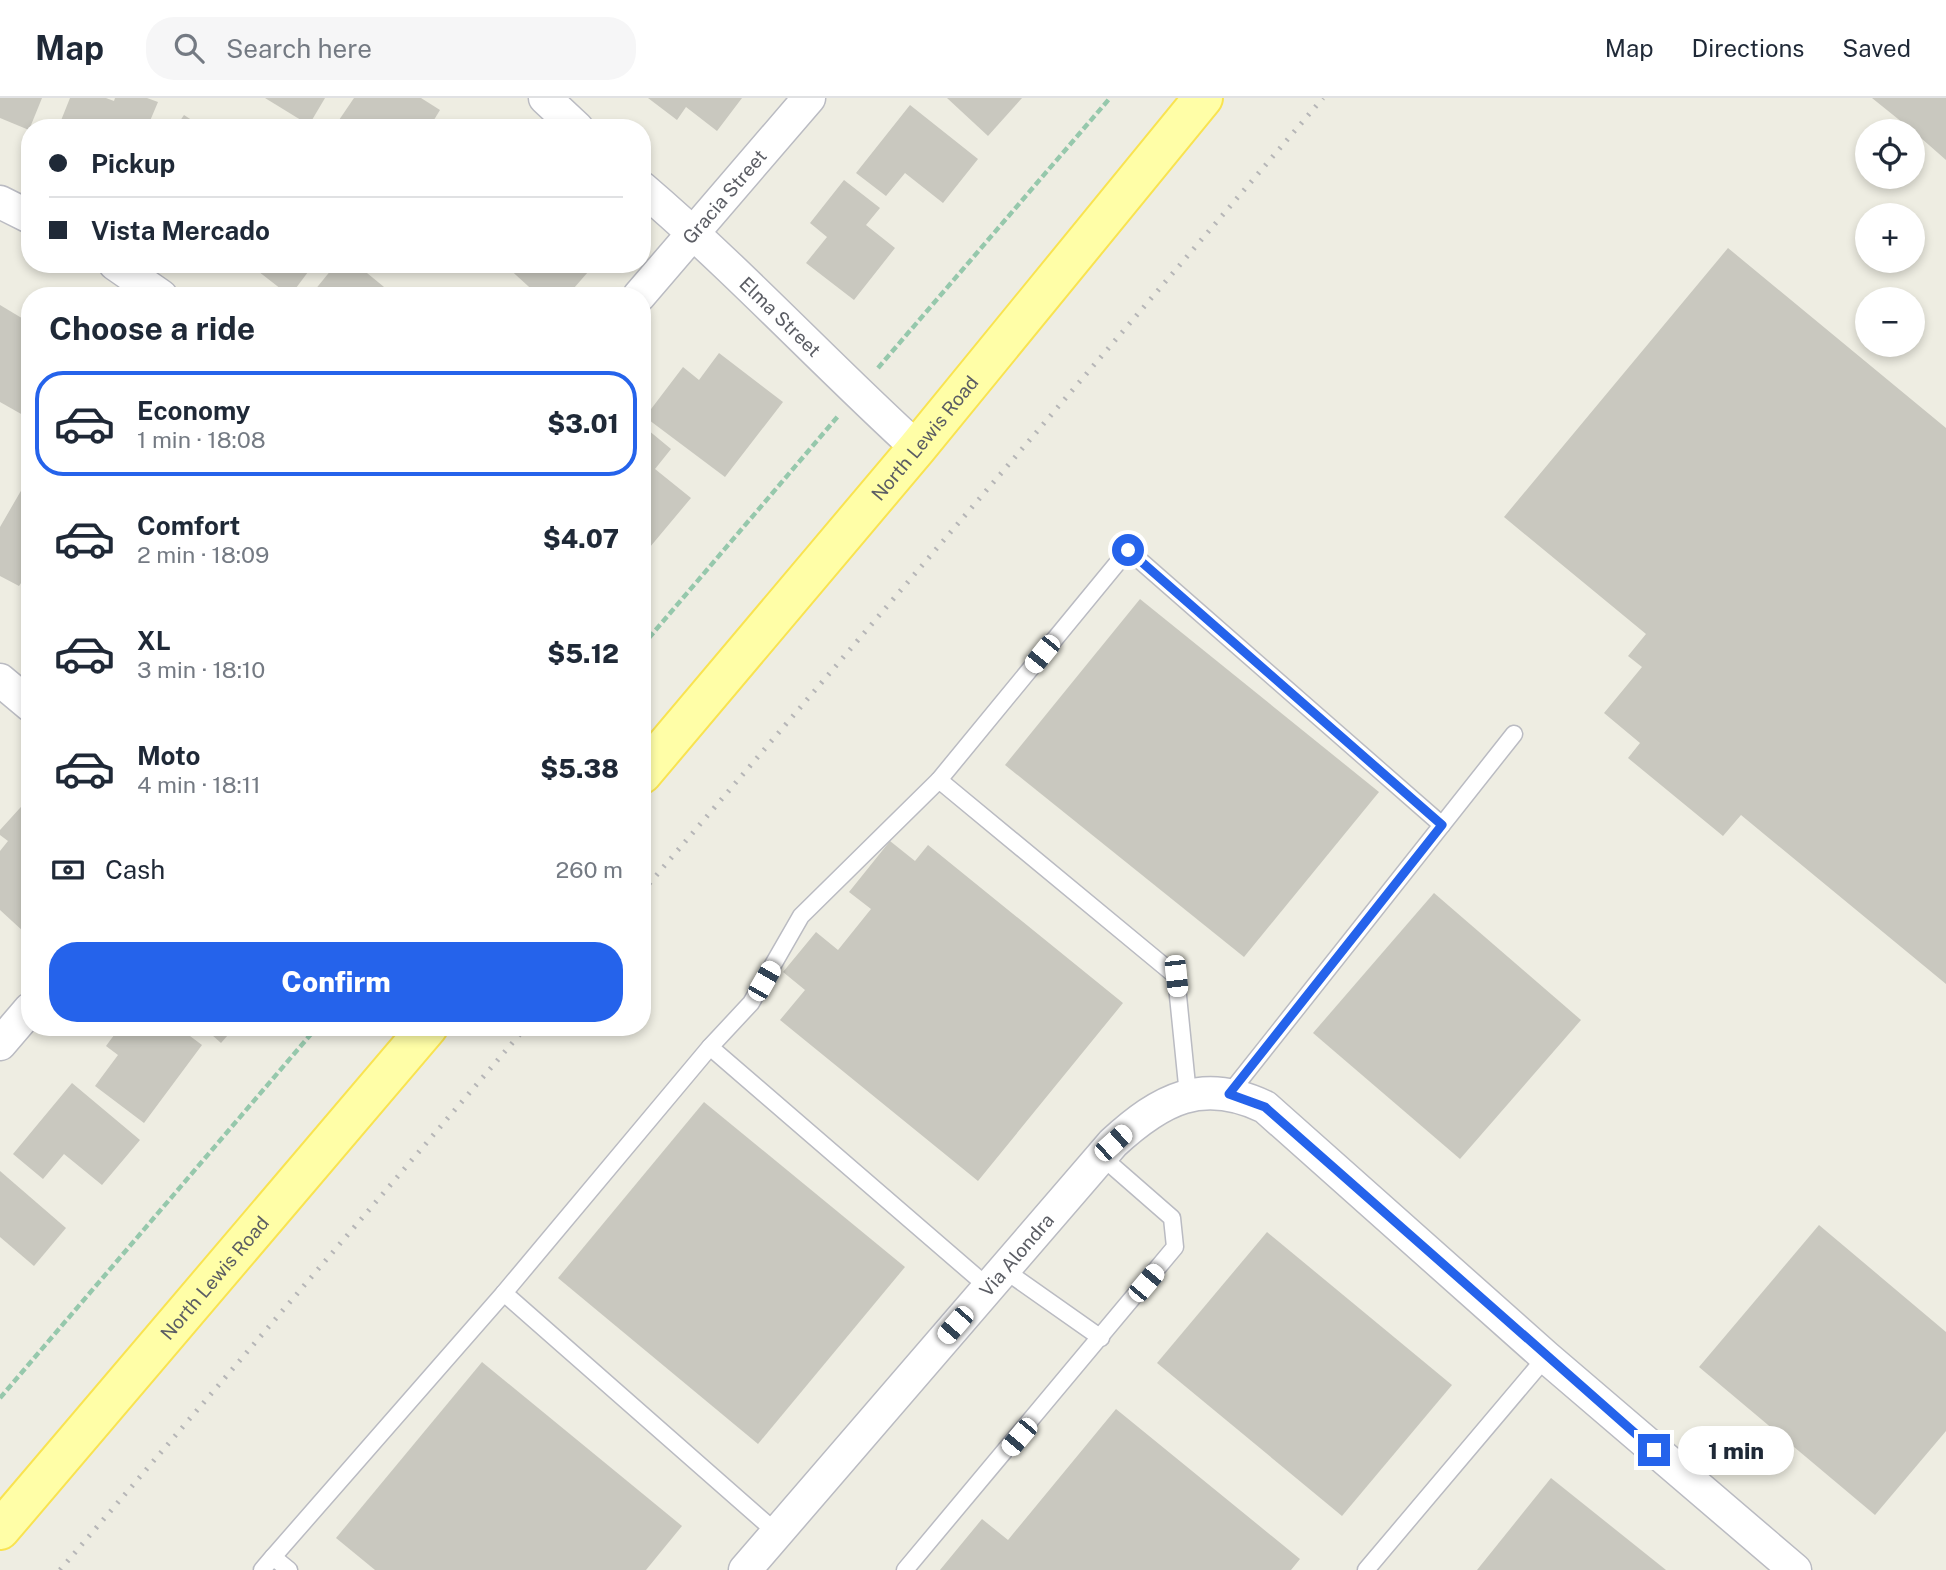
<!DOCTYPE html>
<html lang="en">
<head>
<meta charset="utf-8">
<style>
	body { margin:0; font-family:"Public Sans",sans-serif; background:#f6f6f7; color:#1f2937; height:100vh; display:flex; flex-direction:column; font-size:26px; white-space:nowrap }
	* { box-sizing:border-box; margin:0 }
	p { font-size:23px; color:#747a83 }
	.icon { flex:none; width:38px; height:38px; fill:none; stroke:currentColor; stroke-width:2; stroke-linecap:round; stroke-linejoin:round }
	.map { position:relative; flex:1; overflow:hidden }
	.side { position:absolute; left:21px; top:189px; width:630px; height:749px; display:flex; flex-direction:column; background:#fff; border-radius:28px; box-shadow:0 4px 10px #0003 }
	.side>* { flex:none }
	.guide { position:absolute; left:21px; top:21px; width:630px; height:154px; border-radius:28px; box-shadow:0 4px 10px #0003; display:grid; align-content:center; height:154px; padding:0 28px; background:#fff }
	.fabs { position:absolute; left:1855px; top:21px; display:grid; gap:14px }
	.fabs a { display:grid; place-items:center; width:70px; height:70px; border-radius:50%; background:#fff; box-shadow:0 4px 10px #0003; font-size:35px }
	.end { position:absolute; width:32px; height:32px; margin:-16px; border:9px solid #2563eb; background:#fff; box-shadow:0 0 0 4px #fff }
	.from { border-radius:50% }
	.bubble { position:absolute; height:49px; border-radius:24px; background:#fff; box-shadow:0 4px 10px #0003; font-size:23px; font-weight:800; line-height:49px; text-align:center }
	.car { position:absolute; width:21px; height:42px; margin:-21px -10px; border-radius:9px; box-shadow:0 0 5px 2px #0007; background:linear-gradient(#fff 24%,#345 0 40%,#fff 0 76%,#345 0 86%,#fff 0) }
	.guide b { display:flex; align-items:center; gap:24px; height:66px; font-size:26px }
	.guide b+b { border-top:2px solid #e0e1e3 }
	.guide i { width:18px; height:18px; background:#1f2937 }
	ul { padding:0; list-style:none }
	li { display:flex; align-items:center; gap:21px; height:105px; margin:0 14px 10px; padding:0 14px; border:4px solid transparent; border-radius:28px }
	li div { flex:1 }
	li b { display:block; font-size:26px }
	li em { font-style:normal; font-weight:800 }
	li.current { border-color:#2563eb }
	li>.icon { width:63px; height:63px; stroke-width:1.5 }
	h2 { padding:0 28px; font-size:32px; line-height:84px }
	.pay { display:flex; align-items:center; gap:18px; height:77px; padding:0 28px; font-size:26px }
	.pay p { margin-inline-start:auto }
	.cta { display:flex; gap:14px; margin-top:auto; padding:14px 28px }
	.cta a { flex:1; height:80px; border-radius:28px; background:#2563eb; color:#fff; font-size:28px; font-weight:800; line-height:80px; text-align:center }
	header { display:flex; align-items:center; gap:42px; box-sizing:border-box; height:98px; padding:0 35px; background:#fff; border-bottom:2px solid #e0e1e3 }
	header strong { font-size:33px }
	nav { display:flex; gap:38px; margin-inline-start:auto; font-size:24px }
	.search { width:490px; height:63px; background:#f6f6f7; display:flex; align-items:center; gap:18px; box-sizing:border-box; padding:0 24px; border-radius:28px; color:#747a83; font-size:26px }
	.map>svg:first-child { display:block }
	.building { fill:#c9c8bf }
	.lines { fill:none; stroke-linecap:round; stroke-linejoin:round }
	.lane-casing { stroke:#babbc2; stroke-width:19 }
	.street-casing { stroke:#babbc2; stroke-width:35 }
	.primary-casing { stroke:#f9e351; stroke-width:42 }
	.path { stroke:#96c8ac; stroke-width:4.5; stroke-dasharray:7 3.5; stroke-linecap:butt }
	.lane { stroke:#fff; stroke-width:16 }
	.street { stroke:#fff; stroke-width:32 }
	.primary { stroke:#fffea7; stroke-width:38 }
	.rail { stroke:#b6b6b7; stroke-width:5; stroke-dasharray:2 9; stroke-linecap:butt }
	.route { stroke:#2563eb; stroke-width:9 }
	.labels { text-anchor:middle; stroke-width:5; stroke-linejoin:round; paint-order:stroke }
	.street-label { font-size:19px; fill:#5b5d64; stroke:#fff }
</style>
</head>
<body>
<header>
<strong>Map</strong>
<div class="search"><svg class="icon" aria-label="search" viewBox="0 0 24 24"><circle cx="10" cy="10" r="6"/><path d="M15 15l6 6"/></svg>Search here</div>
<nav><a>Map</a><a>Directions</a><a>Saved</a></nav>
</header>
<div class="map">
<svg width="1946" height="1472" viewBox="0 0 1946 1472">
	<rect width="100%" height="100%" fill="#eeede2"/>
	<g class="building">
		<polygon points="0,0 42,0 29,32 0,20"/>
		<polygon points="70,0 106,0 114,3 115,0 147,0 158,4 147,30 58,30"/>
		<polygon points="265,0 325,0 309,27"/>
		<polygon points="354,0 421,0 440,12 429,30 344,30 337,25"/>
		<polygon points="648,0 742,0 717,33 686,9 677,22"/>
		<polygon points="947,0 1022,0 988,38"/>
		<polygon points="1872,0 1946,0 1946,62 1913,33"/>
		<polygon points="910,7 978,61 943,105 905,75 886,98 856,75"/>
		<polygon points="184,17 204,30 175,30"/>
		<polygon points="844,82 880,110 866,127 895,150 854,202 806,165 827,139 810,125"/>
		<polygon points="1728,150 1946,330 1946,886 1741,717 1723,738 1628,660 1640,645 1604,615 1642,569 1628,558 1646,536 1504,419"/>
		<polygon points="249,166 314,166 290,198"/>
		<polygon points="336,166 356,166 395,198 310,198"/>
		<polygon points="504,166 595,166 567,198 539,198"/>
		<polygon points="0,207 30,225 30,321 0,304"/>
		<polygon points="719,255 783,304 725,379 645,319 683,269 699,282"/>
		<polygon points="642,327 671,351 655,371 691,400 650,449 642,442"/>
		<polygon points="22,391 30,395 30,486 23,482 19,488 0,478 0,429"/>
		<polygon points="1140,501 1379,694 1244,859 1005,667"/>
		<polygon points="30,699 30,827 24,834 0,812 0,753 8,743 0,737 0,732"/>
		<polygon points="890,743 915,763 928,747 1123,905 978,1083 780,922 805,892 783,874 816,834 838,852 871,811 849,794"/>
		<polygon points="1434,795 1581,922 1460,1061 1313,935"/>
		<polygon points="120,929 178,929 202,947 144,1025 95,988 118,957 106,948"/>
		<polygon points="203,929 235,929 221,945"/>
		<polygon points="72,985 140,1042 102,1087 64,1056 43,1081 13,1056"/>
		<polygon points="704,1004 905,1169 758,1346 558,1180"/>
		<polygon points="0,1073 66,1130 34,1168 0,1139"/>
		<polygon points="1819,1127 1946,1234 1946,1333 1875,1417 1699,1269"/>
		<polygon points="1267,1134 1452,1287 1342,1418 1157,1265"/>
		<polygon points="482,1264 682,1428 646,1472 375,1472 336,1440"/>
		<polygon points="1116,1311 1300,1461 1291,1472 940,1472 982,1421 1008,1442"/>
		<polygon points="1551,1380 1666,1472 1477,1472"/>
	</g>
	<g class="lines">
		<g class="lane-casing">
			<g id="lane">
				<polyline points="939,682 1128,452 1442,727"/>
				<polyline points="710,949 751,905 801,818 939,682 1176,878 1188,997"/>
				<polyline points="1229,996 1514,636"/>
				<polyline points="1003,1171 1101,1240"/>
				<polyline points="504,1195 710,949 988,1189"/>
				<polyline points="273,1459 504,1195 777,1435"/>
				<polyline points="262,1472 273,1459 289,1472"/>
				<polyline points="905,1472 1175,1149 1172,1120 1101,1058"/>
				<polyline points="1366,1472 1546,1259"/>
			</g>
		</g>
		<g class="street-casing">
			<g id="street">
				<polyline points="545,0 577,30"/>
				<path id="s1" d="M 642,90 C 738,172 824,265 917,350"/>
				<polyline points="0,104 30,119"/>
				<polyline points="115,166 161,198"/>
				<path id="s2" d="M 639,198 L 809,0"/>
				<polyline points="0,582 30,607"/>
				<polyline points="0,946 30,911"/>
				<path id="s3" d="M 745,1472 L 1113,1045 C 1161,1001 1202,979 1265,1009 L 1546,1259 L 1795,1472"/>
			</g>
		</g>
		<g class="primary-casing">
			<g id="primary">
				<path id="s4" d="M 642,676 L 917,350 L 1203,0"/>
				<path id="s5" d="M 0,1432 L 428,929"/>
			</g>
		</g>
		<g class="path">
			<polyline points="878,270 1110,0"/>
			<polyline points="642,548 839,317"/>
			<polyline points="0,1300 317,929"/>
		</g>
		<use href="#lane" class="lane"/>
		<use href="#street" class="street"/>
		<use href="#primary" class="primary"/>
		<g class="rail">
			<polyline points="642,794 1323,0"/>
			<polyline points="60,1472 526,929"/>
		</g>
	</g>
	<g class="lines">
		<polyline class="route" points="1128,452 1442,727 1229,996 1265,1009 1654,1352"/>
	</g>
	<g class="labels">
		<g class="street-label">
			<text dy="7" stroke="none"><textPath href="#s2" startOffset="131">Gracia Street</textPath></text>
			<text dy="7" stroke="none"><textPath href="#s1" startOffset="189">Elma Street</textPath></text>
			<text dy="7" stroke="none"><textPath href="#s4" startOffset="439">North Lewis Road</textPath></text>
			<text dy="7" stroke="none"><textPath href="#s3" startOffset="416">Via Alondra</textPath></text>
			<text dy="7" stroke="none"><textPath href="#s5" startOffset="331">North Lewis Road</textPath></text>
		</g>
	</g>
</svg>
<div class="fabs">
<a><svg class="icon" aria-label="locate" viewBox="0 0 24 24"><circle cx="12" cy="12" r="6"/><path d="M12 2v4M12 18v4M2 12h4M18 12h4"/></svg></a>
<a>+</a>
<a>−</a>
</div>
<i class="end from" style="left:1128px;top:452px"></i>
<i class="end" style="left:1654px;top:1352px"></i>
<div class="bubble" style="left:1678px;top:1328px;width:116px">1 min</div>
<i class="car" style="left:1042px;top:556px;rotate:219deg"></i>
<i class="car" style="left:1176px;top:878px;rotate:174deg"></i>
<i class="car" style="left:764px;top:883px;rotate:30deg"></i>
<i class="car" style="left:1113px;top:1045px;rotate:48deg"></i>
<i class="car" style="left:1146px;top:1185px;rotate:40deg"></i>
<i class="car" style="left:955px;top:1227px;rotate:221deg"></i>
<i class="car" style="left:1019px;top:1339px;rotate:220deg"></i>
<div class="guide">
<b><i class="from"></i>Pickup</b>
<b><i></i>Vista Mercado</b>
</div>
<section class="side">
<h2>Choose a ride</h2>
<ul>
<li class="current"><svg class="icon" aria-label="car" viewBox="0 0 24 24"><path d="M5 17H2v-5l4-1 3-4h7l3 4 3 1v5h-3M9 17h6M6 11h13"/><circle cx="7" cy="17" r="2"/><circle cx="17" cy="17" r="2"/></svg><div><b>Economy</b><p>1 min · 18:08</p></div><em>$3.01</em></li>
<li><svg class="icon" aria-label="car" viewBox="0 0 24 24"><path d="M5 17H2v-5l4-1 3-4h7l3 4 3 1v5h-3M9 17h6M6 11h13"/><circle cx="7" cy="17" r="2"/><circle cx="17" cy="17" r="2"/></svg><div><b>Comfort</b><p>2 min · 18:09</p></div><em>$4.07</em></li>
<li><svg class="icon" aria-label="car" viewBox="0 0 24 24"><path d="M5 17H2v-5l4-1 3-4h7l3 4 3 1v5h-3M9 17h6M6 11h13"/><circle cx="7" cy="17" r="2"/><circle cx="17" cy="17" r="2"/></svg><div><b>XL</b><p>3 min · 18:10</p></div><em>$5.12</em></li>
<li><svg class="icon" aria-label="car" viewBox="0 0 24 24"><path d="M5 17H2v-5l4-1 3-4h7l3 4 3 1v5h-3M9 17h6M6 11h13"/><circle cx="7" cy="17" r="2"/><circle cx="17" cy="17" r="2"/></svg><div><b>Moto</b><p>4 min · 18:11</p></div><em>$5.38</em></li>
</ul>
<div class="pay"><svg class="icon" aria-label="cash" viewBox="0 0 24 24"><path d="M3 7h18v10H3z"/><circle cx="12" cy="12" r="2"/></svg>Cash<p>260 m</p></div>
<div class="cta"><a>Confirm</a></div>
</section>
</div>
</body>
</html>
